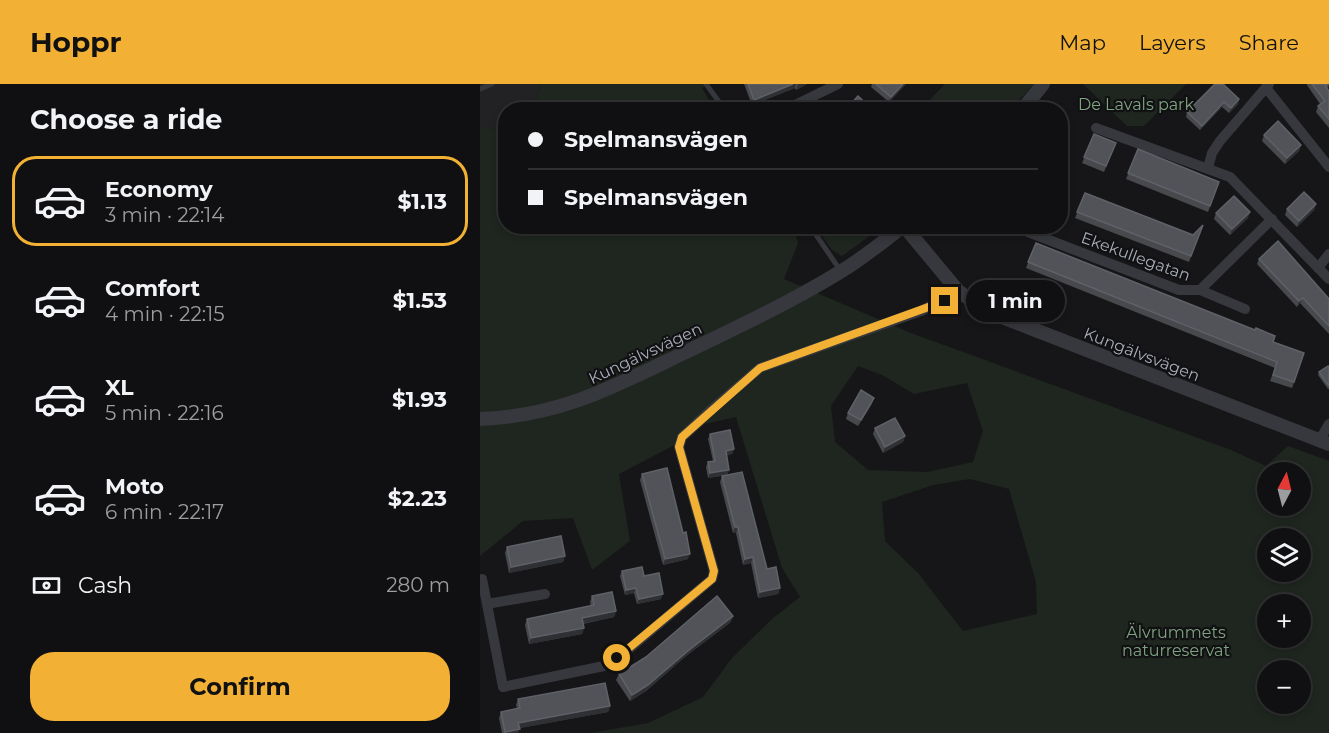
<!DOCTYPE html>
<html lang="en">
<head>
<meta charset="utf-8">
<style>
	body { margin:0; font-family:Montserrat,sans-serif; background:#19191b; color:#f1f3f6; height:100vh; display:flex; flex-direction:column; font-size:22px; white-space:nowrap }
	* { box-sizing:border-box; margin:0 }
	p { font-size:20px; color:#9c9d9f }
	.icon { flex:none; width:33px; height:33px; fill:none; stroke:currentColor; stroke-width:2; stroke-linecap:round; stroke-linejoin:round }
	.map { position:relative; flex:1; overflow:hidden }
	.drawer { display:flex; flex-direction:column; background:#101012; width:480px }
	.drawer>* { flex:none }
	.guide { position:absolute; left:18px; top:18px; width:570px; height:132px; border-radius:24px; box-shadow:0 3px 9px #0003,0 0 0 2px #303032; display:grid; align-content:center; height:132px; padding:0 30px; background:#101012 }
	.needle { width:39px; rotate:7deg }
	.tools { position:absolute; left:777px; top:378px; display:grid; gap:12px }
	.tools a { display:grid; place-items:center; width:54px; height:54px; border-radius:50%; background:#101012; box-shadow:0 3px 9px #0003,0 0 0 2px #303032; font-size:30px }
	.end { position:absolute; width:27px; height:27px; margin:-14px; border:8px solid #f2b134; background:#111; box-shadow:0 0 0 3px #111 }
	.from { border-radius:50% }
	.bubble { position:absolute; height:42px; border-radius:21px; background:#101012; box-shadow:0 3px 9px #0003,0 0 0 2px #303032; font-size:20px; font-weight:700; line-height:42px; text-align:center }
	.guide b { display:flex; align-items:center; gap:21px; height:57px; font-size:22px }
	.guide b+b { border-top:2px solid #303032 }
	.guide i { width:15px; height:15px; background:#f1f3f6 }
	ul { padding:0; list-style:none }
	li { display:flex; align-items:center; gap:18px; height:90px; margin:0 12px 9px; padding:0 18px; border:3px solid transparent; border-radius:24px }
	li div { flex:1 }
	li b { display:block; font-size:22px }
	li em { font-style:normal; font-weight:700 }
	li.active { border-color:#f2b134 }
	li>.icon { width:54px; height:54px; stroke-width:1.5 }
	h2 { padding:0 30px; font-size:27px; line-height:72px }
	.pay { display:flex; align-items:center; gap:15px; height:66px; padding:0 30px; font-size:22px }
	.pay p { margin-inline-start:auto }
	.cta { display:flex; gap:12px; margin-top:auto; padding:12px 30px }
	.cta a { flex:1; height:69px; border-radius:24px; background:#f2b134; color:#111; font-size:24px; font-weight:700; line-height:69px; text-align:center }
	header { display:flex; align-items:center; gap:36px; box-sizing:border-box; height:84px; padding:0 30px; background:#f2b134; color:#111 }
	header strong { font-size:28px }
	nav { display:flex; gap:33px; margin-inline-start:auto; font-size:21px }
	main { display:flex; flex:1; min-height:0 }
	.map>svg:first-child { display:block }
	.built { fill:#222225 }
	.green { fill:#1e261f; fill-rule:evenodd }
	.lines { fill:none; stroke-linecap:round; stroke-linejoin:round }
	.service { stroke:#37383d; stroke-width:5 }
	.minor { stroke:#37383d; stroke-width:10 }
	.tertiary { stroke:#37383d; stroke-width:14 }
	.wall { fill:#47494d }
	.shaded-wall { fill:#2f3033 }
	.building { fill:#525359; stroke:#5f6168; stroke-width:1.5 }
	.route { stroke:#f2b134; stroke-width:8 }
	.labels { text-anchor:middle; stroke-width:4.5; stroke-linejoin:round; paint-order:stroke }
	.park-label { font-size:16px; fill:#7fa381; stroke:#111113 }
	.street-label { font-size:16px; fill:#a8adb8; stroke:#111113 }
</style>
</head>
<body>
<header>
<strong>Hoppr</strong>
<nav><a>Map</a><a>Layers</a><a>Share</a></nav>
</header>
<main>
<section class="drawer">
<h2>Choose a ride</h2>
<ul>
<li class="active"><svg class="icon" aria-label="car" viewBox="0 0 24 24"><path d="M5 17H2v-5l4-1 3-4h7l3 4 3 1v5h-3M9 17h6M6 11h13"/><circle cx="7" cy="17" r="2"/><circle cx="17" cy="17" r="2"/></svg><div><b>Economy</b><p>3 min · 22:14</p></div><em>$1.13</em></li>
<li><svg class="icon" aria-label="car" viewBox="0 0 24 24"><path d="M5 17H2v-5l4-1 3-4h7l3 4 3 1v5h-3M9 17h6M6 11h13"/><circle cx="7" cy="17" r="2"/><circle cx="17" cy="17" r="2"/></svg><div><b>Comfort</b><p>4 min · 22:15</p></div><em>$1.53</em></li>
<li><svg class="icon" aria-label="car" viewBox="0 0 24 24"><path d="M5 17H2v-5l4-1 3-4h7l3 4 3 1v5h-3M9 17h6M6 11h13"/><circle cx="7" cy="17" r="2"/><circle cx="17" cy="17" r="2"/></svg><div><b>XL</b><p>5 min · 22:16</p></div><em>$1.93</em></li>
<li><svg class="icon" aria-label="car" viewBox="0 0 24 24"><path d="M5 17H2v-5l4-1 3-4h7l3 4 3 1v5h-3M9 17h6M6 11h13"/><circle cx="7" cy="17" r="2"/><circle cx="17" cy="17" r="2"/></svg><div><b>Moto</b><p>6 min · 22:17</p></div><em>$2.23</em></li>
</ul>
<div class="pay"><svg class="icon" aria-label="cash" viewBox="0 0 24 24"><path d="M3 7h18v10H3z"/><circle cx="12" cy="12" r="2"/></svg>Cash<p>280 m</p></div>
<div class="cta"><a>Confirm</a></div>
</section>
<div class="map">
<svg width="849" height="649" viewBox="0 0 849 649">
	<rect width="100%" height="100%" fill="#161618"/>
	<polygon class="built" points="0,0 61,0 52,25 26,26 25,48 0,43"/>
	<g class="green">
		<polygon points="61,0 231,0 222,4 234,25 52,26"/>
		<polygon points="465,0 554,0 531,25 440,26"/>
		<polygon points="603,0 706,0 664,42 647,42"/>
		<path d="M 0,43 L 25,48 L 26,142 L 313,143 L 318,159 L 304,195 L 431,249 L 751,366 L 786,382 L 808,362 L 849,377 L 849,649 L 110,649 L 168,639 L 223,613 L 252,574 L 292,535 L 320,513 L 302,484 L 256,333 L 225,340 L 210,353 L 139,390 L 150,457 L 112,486 L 93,434 L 43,437 L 0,472 ZM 378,282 L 402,291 L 434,310 L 487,299 L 503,347 L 493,378 L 447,388 L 388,386 L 355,358 L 351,322 ZM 788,388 L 820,388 L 820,422 L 788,422 ZM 490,395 L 529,405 L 556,498 L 557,530 L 483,547 L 438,489 L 405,457 L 402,418 L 453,401 ZM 788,454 L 820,454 L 820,488 L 788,488 ZM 788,520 L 820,520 L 820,554 L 788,554 ZM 788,586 L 820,586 L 820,620 L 788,620 Z"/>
		<polygon points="336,143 402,143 362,172 352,166"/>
	</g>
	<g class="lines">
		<g class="service">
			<polyline points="226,0 245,26"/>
			<polyline points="0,5 12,0"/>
			<polyline points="330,142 360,186"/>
		</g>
		<g class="minor">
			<polyline points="787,5 849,83"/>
			<polyline points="305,26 358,0"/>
			<polyline points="616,44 750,93 849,195"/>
			<polyline points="728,84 732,69 740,57 789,0"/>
			<polyline points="548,148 699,206 720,206 765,225"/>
			<polyline points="838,184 849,170"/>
			<polyline points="720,206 792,135"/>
			<polyline points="839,357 849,340"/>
			<polyline points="2,495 7,520"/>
			<polyline points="65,510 7,520 23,603 124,582 149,565 232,495 234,487 199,363 202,353 232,325 280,284 441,227 478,207"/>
		</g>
		<g class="tertiary">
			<polyline points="542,26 563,0"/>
			<polyline points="424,142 478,207 509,228 849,360"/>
			<path d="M 0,335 C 81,332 135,302 206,268 C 258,243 311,218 360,188 C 382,175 403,158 423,142"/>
		</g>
	</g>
	<g class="wall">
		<polygon points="264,0 327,0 316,6 315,4 272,21"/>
		<polygon points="392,0 426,0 409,18 391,3"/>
		<polygon points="735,0 759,15 758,20 749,29 742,23 720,46 706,33 707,28"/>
		<polygon points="827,0 849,0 848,5 849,7 849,44 836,28 838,22 840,20 827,1"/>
		<polygon points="614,50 636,59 624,88 602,79"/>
		<polygon points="784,51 821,61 819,67 805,80 782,57"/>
		<polygon points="658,65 739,98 728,128 646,95"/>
		<polygon points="605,109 713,151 723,141 709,178 595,134"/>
		<polygon points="836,120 834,126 817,143 805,131 807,125"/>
		<polygon points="736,129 768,134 750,151 734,135"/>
		<polygon points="556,159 793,258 824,269 812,304 790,297 795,284 546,184"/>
		<polygon points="779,175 849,215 849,250 820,219 817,223 777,180"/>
		<polygon points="848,282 849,305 848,305 838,291 839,288"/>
		<polygon points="392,320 378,342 366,335 368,329"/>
		<polygon points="395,344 425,352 423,358 403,369 393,350"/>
		<polygon points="230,350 254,365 252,370 246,371 249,386 247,391 228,394 226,383 228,378 233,377 228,355"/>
		<polygon points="162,390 208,475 183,481 160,396"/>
		<polygon points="242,392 287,485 300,504 298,510 278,514 271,479 263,481 256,449 253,449 240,398"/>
		<polygon points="27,463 85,472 83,478 29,489 25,469"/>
		<polygon points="142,487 164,492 181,515 157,520 154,509 145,511 140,492"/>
		<polygon points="112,512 136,527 134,533 103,540 104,544 102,550 49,560 45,541 47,535 111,522 110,518"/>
		<polygon points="251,538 206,572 166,607 150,617 136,596 139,590"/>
		<polygon points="38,615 130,622 128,628 39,644 38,649 22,649 19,634 21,628 37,624 36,621"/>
	</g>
	<g class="shaded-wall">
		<polygon points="313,0 316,0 315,4 272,21 274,16"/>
		<polygon points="318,0 327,0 316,6"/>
		<polygon points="423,0 426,0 409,18 411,13"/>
		<polygon points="759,15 758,20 749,29 751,24"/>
		<polygon points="744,18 742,23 720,46 722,42"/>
		<polygon points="821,61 819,67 805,80 807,74"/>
		<polygon points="836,120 834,126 817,143 819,137"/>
		<polygon points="770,128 768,134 750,151 752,145"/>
		<polygon points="823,214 820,219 817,223 819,217"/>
		<polygon points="394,314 392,320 378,342 381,336"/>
		<polygon points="425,352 423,358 403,369 405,363"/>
		<polygon points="254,365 252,370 244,371 246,367"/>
		<polygon points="249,386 247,391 228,394 230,389"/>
		<polygon points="255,443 258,443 256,449 253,449"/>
		<polygon points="210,470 208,475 183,481 185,475"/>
		<polygon points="85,472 83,478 29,489 31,483"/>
		<polygon points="273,473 271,479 263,481 265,475"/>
		<polygon points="156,504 154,509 145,511 146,506"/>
		<polygon points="300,504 298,510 278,514 280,508"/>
		<polygon points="183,510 181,515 157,520 159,515"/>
		<polygon points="136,527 134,533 100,540 102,534"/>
		<polygon points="253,532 251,538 206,572 166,607 150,617 152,611 209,566"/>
		<polygon points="104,544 102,550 49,560 51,554"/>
		<polygon points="130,622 128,628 36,645 38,639"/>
		<polygon points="40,645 38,649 24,649 25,648"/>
	</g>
	<g class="building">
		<polygon points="268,0 313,0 274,16"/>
		<polygon points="396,0 423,0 411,13"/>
		<polygon points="735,0 743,0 759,15 751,24 744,18 722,42 707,28"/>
		<polygon points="832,0 848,0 845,2 849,7 849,35 838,22 845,17"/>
		<polygon points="378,12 393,26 365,26"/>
		<polygon points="798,37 821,61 807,74 784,51"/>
		<polygon points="614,50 636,59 626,82 604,73"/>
		<polygon points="658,65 739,98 730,122 648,89"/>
		<polygon points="824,108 836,120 819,137 807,125"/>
		<polygon points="605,109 713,151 723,141 711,172 597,128"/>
		<polygon points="754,112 770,128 752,145 736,129"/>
		<polygon points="798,157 849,215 849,242 823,214 819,217 779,175"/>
		<polygon points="556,159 775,246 776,244 795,252 793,258 824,269 814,298 793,291 797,278 548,178"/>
		<polygon points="848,282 849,282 849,302 839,288"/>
		<polygon points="381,306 394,314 381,336 368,329"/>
		<polygon points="415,334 425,352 405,363 395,344"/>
		<polygon points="250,346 254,365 246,367 249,386 230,389 228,378 235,377 230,350"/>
		<polygon points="187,384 203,449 206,448 210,470 185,475 162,390"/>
		<polygon points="262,388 287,485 296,483 300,504 280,508 273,473 265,475 258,443 255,443 242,392"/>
		<polygon points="81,452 85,472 31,483 27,463"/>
		<polygon points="162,483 164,492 179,489 183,510 159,515 156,504 146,506 142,487"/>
		<polygon points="132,508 136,527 102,534 104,544 51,554 47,535 114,521 112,512"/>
		<polygon points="237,512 253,532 209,566 168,601 152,611 139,590 166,573"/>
		<polygon points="125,599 130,622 38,639 40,645 25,648 21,628 40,624 38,615"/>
	</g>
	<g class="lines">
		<polyline class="route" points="137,574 232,495 234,487 199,363 202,353 280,284 465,217"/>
	</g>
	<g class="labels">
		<g class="park-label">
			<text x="656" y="26">De Lavals park</text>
			<text x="696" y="554">Älvrummets<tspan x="696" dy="18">naturreservat</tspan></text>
		</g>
		<g class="street-label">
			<text transform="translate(656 172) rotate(20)" y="6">Ekekullegatan</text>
			<text transform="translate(165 269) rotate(-25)" y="6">Kungälvsvägen</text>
			<text transform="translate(662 270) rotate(21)" y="6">Kungälvsvägen</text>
		</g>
	</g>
</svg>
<div class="tools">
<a><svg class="needle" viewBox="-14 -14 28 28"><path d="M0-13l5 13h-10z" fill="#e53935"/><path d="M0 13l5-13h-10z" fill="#9c9d9f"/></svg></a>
<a><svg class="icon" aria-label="layers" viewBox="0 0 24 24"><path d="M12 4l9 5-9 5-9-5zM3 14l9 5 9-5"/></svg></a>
<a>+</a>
<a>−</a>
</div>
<i class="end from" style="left:137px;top:574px"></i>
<i class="end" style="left:465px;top:217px"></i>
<div class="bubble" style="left:486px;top:196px;width:99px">1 min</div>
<div class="guide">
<b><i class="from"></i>Spelmansvägen</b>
<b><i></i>Spelmansvägen</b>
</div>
</div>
</main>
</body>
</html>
